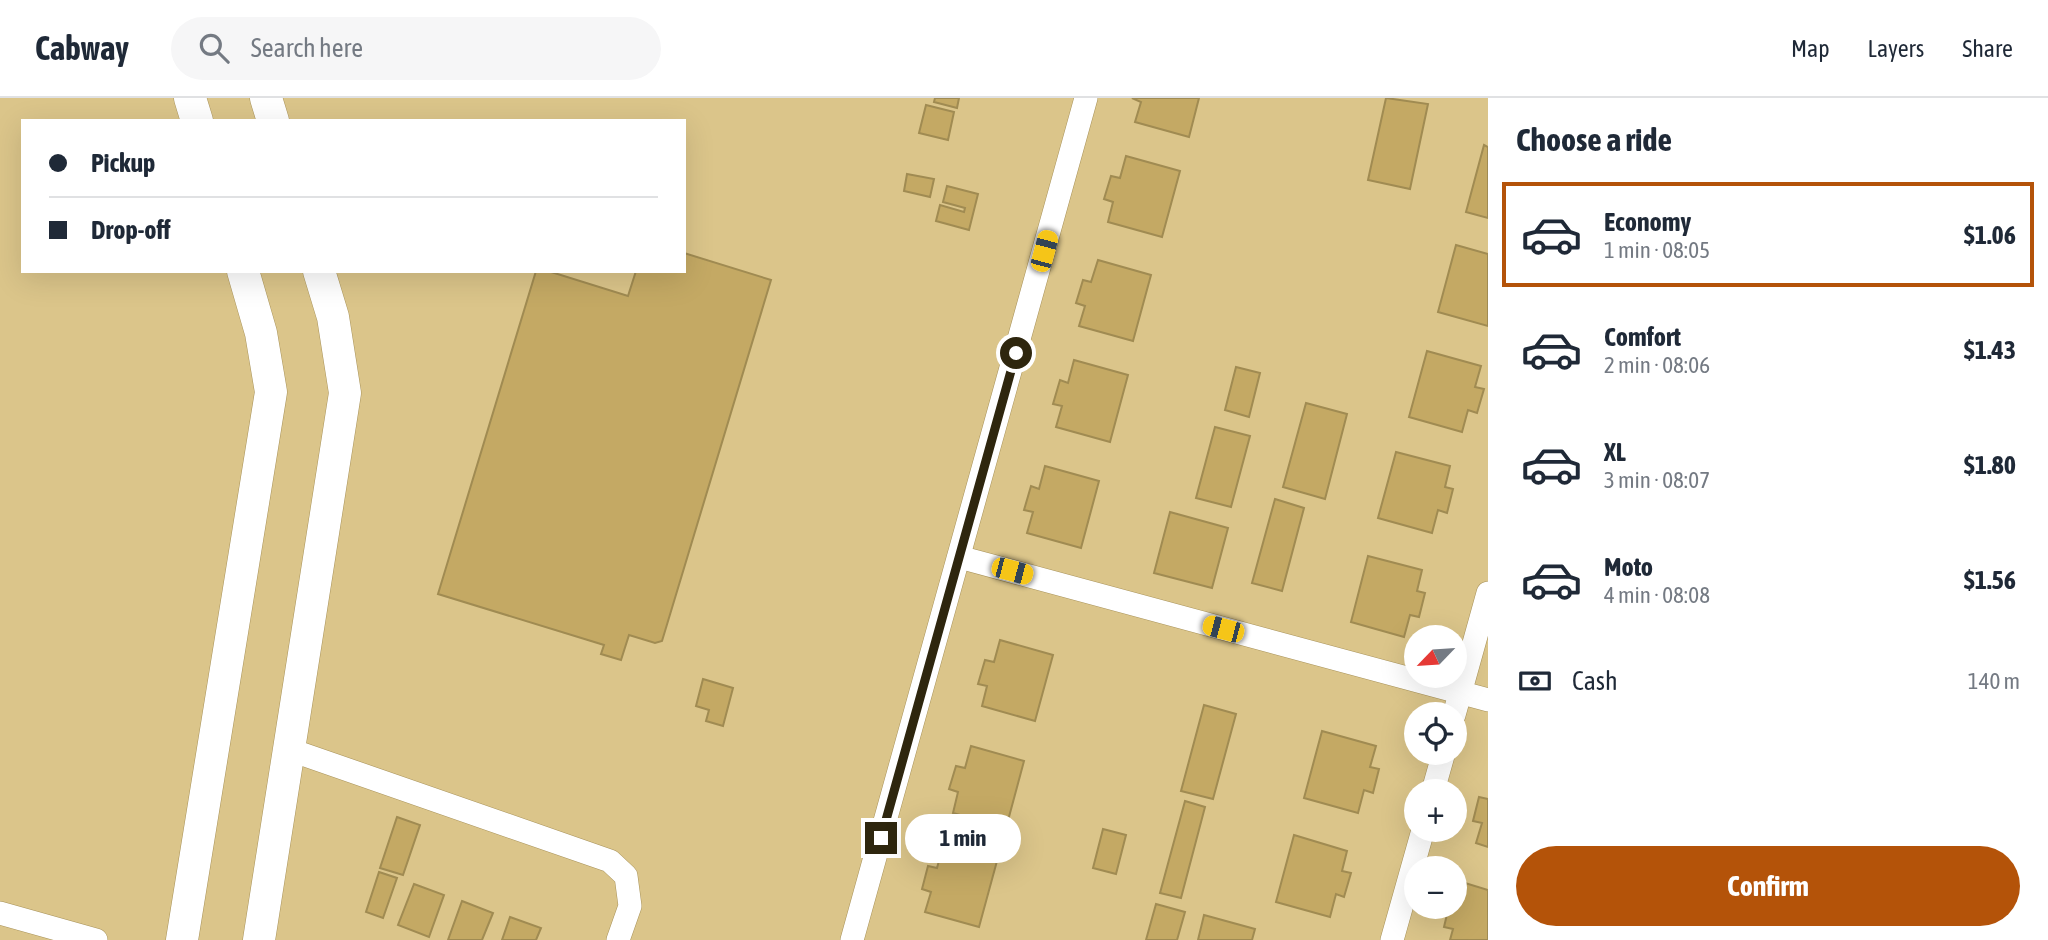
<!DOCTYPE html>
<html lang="en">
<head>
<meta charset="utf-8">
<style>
	body { margin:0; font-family:"Asap Condensed",sans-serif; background:#f6f6f7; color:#1f2937; height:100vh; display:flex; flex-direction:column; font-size:26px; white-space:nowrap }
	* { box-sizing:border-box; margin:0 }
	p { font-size:23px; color:#747a83 }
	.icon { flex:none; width:38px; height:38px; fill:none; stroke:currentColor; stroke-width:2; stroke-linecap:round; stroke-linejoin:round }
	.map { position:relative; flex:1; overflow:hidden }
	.details { display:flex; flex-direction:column; background:#fff; width:560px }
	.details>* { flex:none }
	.top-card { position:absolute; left:21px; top:21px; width:665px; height:154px; border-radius:0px; box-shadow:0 7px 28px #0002; display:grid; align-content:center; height:154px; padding:0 28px; background:#fff }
	.needle { width:46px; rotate:245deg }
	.fabs { position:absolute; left:1404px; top:527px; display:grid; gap:14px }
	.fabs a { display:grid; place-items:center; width:63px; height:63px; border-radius:50%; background:#fff; box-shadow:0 7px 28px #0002; font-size:35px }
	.end { position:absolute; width:32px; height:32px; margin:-16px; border:9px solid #2e260e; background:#fff; box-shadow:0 0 0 4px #fff }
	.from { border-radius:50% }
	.bubble { position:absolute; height:49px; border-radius:24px; background:#fff; box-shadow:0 7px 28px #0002; font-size:23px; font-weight:700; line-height:49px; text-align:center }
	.car { position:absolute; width:21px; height:42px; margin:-21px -10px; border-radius:9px; box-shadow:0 0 5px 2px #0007; background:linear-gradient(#f5c518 24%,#345 0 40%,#f5c518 0 76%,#345 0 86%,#f5c518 0) }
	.top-card b { display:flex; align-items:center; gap:24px; height:66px; font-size:26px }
	.top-card b+b { border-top:2px solid #e0e1e3 }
	.top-card i { width:18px; height:18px; background:#1f2937 }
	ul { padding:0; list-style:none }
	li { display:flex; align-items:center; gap:21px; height:105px; margin:0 14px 10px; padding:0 14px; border:4px solid transparent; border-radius:0px }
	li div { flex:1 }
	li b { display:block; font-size:26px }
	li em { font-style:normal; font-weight:700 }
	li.current { border-color:#b45309 }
	li>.icon { width:63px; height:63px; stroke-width:1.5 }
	h2 { padding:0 28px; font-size:32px; line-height:84px }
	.pay { display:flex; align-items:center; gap:18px; height:77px; padding:0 28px; font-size:26px }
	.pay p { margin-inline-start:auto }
	.cta { display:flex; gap:14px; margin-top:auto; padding:14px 28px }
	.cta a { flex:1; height:80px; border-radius:42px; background:#b45309; color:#fff; font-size:28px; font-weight:700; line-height:80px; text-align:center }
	header { display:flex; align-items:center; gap:42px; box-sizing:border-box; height:98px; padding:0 35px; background:#fff; border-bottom:2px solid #e0e1e3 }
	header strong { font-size:33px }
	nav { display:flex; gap:38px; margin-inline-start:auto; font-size:24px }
	.search { width:490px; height:63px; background:#f6f6f7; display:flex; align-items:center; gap:18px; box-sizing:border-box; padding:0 24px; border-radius:38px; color:#747a83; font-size:26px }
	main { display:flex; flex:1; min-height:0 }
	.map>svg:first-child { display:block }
	.building { fill:#c4a964; stroke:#a08b52; stroke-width:2 }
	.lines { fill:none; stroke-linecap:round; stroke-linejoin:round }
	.street-casing { stroke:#a89259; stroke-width:24 }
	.secondary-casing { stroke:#a89259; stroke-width:33 }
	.street { stroke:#fff; stroke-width:23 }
	.secondary { stroke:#fff; stroke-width:32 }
	.route { stroke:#2e260e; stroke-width:9 }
</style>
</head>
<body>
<header>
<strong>Cabway</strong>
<div class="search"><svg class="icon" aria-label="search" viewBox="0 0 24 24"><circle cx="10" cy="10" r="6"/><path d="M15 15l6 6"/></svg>Search here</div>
<nav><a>Map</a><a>Layers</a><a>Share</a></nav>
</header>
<main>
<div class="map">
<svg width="1488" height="842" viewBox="0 0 1488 842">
	<rect width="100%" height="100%" fill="#dbc58a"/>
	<g class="building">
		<polygon points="935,0 959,0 957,10 934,4"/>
		<polygon points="1199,0 1189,39 1135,24 1141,4 1132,0"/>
		<polygon points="1386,0 1428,6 1410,91 1368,82"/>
		<polygon points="926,7 954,14 948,42 919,35"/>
		<polygon points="1484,47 1488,49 1488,120 1466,114"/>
		<polygon points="1126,58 1180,73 1162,139 1108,124 1113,104 1104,101 1111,78 1120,80"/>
		<polygon points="907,76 934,81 930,99 904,93"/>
		<polygon points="947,88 978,96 969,132 936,123 940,107 964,114 965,110 943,104"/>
		<polygon points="1456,147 1488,156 1488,228 1438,214"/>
		<polygon points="684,155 771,182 662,543 655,545 629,537 621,562 601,556 604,547 438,496 536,173 548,173 628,198 636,173 684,173"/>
		<polygon points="1098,162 1151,177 1133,243 1079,228 1085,208 1076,205 1083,182 1091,184"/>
		<polygon points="1427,253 1481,268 1475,289 1484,291 1477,315 1468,312 1462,334 1409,319"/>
		<polygon points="1074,262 1128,277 1110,344 1056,329 1062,308 1053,306 1060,282 1068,285"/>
		<polygon points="1236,269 1260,275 1249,319 1225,312"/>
		<polygon points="1306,305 1347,316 1325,401 1283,389"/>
		<polygon points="1215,329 1250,338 1231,409 1196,400"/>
		<polygon points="1396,354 1450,368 1445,389 1453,391 1447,415 1438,412 1432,435 1378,420"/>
		<polygon points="1045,368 1099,383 1081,450 1027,435 1033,414 1024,412 1031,388 1039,391"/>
		<polygon points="1275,401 1304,410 1282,493 1252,485"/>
		<polygon points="1170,414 1228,430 1212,490 1154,475"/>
		<polygon points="1368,458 1422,472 1417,493 1425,495 1419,519 1410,517 1404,539 1351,524"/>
		<polygon points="1000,542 1053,557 1035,623 982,608 987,588 978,586 985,562 994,564"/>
		<polygon points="703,581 733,590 723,628 706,623 709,612 696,608"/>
		<polygon points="1204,607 1236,616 1213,701 1181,693"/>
		<polygon points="1322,633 1376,648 1370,669 1379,671 1373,695 1364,692 1358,715 1304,700"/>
		<polygon points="971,648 1024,663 1006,730 953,715 958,694 949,691 956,668 965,670"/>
		<polygon points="1479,699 1488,701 1488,749 1476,745 1482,725 1473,723"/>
		<polygon points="1185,703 1205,709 1181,800 1160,795"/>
		<polygon points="397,719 420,727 403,777 380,770"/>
		<polygon points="1103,731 1126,737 1116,776 1093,770"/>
		<polygon points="1294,737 1347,753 1342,773 1351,775 1344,799 1336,796 1330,819 1276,804"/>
		<polygon points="943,748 997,763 979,829 925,814 931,794 922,791 928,768 937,770"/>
		<polygon points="379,774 397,780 383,820 366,814"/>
		<polygon points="1465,785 1488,792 1488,842 1450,842 1453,831 1444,829 1449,808 1459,807"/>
		<polygon points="414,786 444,797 429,839 398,827"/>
		<polygon points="462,803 493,815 482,842 448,842"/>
		<polygon points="1156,806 1185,814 1177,842 1146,842"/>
		<polygon points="1204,817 1255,831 1252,842 1198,842"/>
		<polygon points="510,819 541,830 536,842 502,842"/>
	</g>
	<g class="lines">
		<g class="street-casing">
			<g id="street">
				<polyline points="959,459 1488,602"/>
				<polyline points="1454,617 1488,495"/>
				<polyline points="288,651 610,763 626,778 630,808 618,842"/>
				<polyline points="1433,693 1444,654"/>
				<polyline points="0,815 96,842"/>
				<polyline points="852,842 1086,0"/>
				<polyline points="1392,842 1423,732"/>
			</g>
		</g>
		<g class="secondary-casing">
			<g id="secondary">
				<polyline points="190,0 197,23"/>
				<polyline points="266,0 273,23"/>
				<polyline points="182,842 271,294 261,235 243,173"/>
				<polyline points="259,842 345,295 333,219 319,173"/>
			</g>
		</g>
		<use href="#street" class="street"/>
		<use href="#secondary" class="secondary"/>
	</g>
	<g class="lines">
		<polyline class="route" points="881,740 1016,255"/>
	</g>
</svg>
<div class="fabs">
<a><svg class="needle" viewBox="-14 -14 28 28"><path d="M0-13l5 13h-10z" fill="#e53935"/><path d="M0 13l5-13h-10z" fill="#747a83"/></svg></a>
<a><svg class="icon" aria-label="locate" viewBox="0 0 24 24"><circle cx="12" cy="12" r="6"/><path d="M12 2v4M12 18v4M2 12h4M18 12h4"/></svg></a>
<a>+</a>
<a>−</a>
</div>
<i class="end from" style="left:1016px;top:255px"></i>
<i class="end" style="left:881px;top:740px"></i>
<div class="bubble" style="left:905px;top:716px;width:116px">1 min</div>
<i class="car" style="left:1044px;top:153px;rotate:15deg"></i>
<i class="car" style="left:1012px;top:473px;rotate:105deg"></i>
<i class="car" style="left:1223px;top:531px;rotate:285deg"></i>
<div class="top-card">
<b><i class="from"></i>Pickup</b>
<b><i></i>Drop-off</b>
</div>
</div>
<section class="details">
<h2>Choose a ride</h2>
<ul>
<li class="current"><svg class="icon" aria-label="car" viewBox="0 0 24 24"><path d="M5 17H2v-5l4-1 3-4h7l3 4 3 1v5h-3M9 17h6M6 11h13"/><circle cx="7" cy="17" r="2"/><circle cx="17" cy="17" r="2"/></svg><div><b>Economy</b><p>1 min · 08:05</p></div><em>$1.06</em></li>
<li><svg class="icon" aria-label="car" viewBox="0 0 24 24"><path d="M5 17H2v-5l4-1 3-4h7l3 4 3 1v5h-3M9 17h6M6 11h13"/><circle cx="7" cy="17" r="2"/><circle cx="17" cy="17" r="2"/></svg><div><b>Comfort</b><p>2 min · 08:06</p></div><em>$1.43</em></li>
<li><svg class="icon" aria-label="car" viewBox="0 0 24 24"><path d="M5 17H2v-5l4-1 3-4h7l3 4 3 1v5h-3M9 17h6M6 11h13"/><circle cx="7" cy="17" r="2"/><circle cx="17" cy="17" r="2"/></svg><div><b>XL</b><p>3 min · 08:07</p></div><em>$1.80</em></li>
<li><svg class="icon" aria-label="car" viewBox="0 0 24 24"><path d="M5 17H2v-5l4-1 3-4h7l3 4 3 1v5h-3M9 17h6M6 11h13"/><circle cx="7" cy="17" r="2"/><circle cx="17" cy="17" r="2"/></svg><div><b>Moto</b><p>4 min · 08:08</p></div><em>$1.56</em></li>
</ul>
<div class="pay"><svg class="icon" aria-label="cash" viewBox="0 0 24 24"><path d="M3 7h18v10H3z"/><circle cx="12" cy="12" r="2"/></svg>Cash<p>140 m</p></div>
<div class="cta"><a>Confirm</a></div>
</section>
</main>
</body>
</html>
